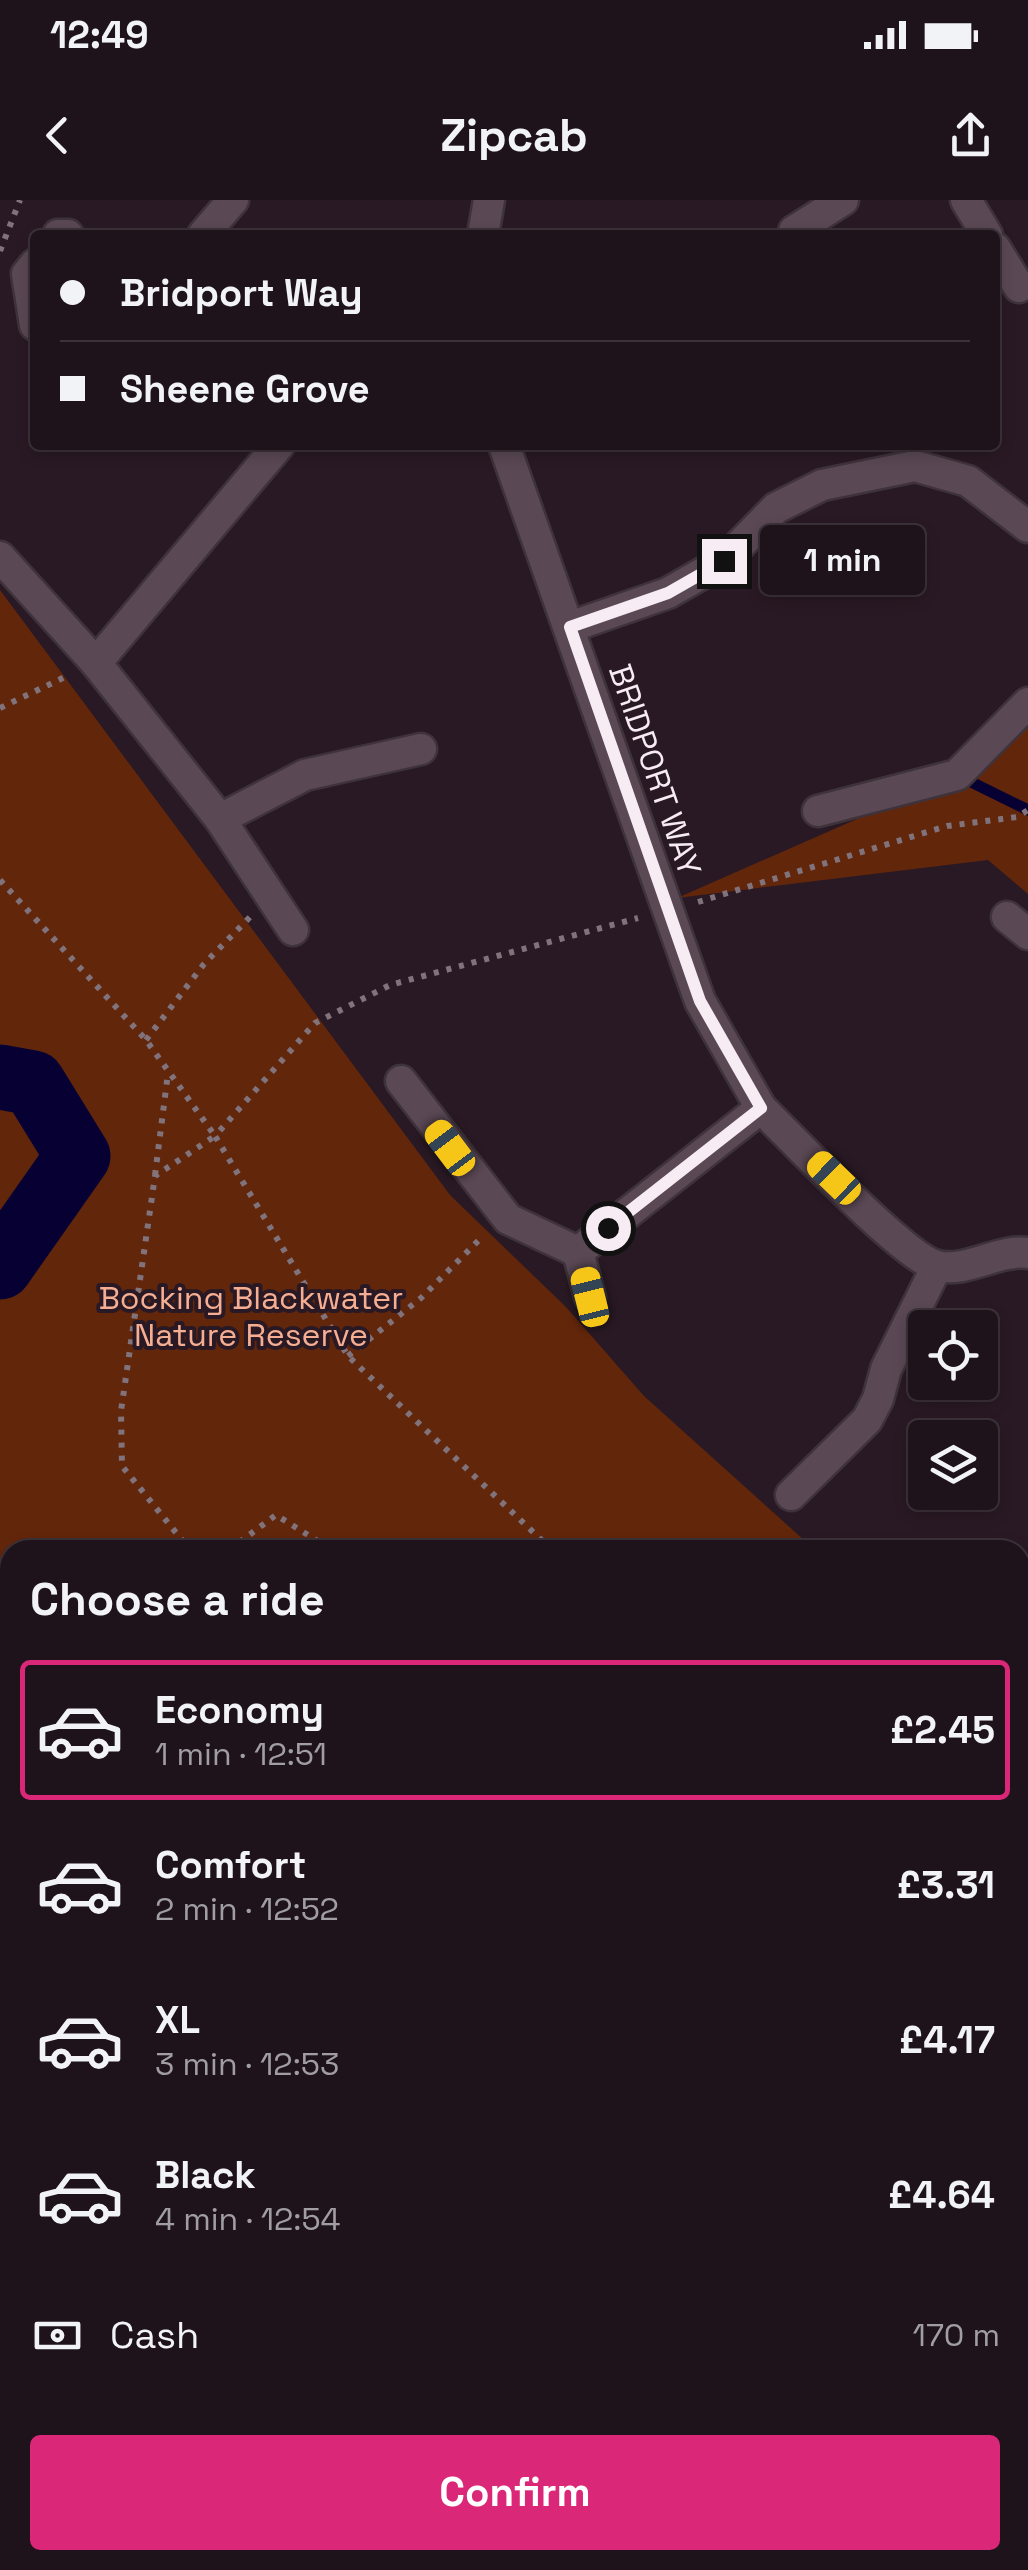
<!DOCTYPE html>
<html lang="en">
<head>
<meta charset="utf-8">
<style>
	body { margin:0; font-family:"Space Grotesk",sans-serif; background:#271c24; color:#f1f3f6; height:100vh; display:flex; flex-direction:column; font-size:38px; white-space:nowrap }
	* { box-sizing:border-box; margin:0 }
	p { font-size:32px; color:#a19ea3 }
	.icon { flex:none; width:55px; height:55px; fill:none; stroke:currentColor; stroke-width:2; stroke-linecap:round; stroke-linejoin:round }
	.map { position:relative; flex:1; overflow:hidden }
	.sheet { position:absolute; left:0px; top:1340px; width:1030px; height:1030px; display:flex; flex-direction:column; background:#1f131b; border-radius:30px 30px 0 0; box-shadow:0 5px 15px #0003,0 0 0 2px #3c323a }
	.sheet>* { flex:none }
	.banner { position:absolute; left:30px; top:30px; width:970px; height:220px; border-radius:10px; box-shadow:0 5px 15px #0003,0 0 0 2px #3c323a; display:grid; align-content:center; height:220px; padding:0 30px; background:#1f131b }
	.fabs { position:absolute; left:908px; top:1110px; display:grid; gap:20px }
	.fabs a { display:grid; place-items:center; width:90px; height:90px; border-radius:10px; background:#1f131b; box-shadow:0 5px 15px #0003,0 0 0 2px #3c323a; font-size:50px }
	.end { position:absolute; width:45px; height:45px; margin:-22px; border:12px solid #f7ecf3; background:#111; box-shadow:0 0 0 5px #111 }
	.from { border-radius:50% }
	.bubble { position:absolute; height:70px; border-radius:10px; background:#1f131b; box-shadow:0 5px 15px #0003,0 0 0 2px #3c323a; font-size:32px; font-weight:800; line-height:70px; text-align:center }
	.car { position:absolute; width:30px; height:60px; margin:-30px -15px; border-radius:12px; box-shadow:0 0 8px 2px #0007; background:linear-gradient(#f5c518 24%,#345 0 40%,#f5c518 0 76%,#345 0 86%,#f5c518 0) }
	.banner b { display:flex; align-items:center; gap:35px; height:95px; font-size:38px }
	.banner b+b { border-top:2px solid #3c323a }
	.banner i { width:25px; height:25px; background:#f1f3f6 }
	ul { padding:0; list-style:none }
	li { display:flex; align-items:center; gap:30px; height:140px; margin:0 20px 15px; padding:0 10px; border:5px solid transparent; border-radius:10px }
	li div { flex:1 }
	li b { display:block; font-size:38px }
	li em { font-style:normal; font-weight:800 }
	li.current { border-color:#db2777 }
	li>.icon { width:90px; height:90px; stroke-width:1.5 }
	h2 { padding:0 30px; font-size:45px; line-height:120px }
	.pay { display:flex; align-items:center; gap:25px; height:110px; padding:0 30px; font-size:38px }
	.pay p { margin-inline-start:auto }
	.cta { display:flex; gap:20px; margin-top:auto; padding:20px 30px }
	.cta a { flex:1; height:115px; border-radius:10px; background:#db2777; color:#fff; font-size:40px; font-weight:800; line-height:115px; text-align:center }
	.status { display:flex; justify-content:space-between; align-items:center; height:70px; padding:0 50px; background:#1f131b; direction:ltr }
	.status svg { height:28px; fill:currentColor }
	header { display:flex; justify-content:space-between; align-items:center; height:130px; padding:0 30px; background:#1f131b; font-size:45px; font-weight:800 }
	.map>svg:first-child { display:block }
	.green { fill:#62260b }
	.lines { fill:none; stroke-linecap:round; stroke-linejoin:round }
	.stream { stroke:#060033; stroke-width:11 }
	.river { stroke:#060033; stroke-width:65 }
	.minor-casing { stroke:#3f333b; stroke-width:35 }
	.path { stroke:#81737c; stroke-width:6; stroke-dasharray:5 8; stroke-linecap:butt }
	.minor { stroke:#5a4854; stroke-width:30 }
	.route { stroke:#f7ecf3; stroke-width:12 }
	.labels { text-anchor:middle; stroke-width:8; stroke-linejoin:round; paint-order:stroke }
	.street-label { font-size:32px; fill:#f7ecf3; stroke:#291924 }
	.park-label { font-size:32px; fill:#f6ae92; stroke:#291924 }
</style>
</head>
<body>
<div class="status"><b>12:49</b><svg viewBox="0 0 49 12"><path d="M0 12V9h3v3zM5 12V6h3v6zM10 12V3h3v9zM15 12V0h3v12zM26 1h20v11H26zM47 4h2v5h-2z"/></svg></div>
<header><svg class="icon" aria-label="back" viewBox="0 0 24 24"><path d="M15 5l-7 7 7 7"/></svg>Zipcab<svg class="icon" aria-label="share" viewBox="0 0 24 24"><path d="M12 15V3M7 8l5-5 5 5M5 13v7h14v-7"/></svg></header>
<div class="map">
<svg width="1028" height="2370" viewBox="0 0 1028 2370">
	<rect width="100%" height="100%" fill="#291924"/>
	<g class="green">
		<polygon points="0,390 450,995 566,1107 644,1196 815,1350 10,1350 10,1725 0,1716"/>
		<polygon points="1028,503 1028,694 988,660 677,698 957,575"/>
		<polygon points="1020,1500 1028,1505 1028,2370 617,2370 607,2360 1020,2360"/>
		<polygon points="0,2055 10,2066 10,2360 195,2360 184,2370 0,2370"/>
	</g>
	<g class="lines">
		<polyline class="stream" points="961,577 1028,610"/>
		<g class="river">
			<polyline points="0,877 33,883 78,956 0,1067"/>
			<polyline points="0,1438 10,1438"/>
			<polyline points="1020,2044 1028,2054"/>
		</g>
		<g class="minor-casing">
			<g id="minor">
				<polyline points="966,0 987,35"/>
				<polyline points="794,31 843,0"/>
				<polyline points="58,35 68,35"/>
				<polyline points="203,35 233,0"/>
				<polyline points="483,35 489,0"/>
				<polyline points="995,48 1019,87"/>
				<polyline points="35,64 27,74 35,125"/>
				<polyline points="279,245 96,463 220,619 305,575 421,549"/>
				<polyline points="0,357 96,463"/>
				<polyline points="570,427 668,393 724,361 776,308 822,285 915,266 968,281 1028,327"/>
				<polyline points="818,611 957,575 1028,503"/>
				<polyline points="220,619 293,730"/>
				<polyline points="1007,717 1028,734"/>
				<polyline points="401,881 508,1019 578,1052 761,908 700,801 504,245"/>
				<path d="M 761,908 C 792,938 904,1058 937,1066 C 968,1073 998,1049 1028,1053"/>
				<polyline points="578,1052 590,1097"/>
				<polyline points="791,1295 867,1220 878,1199 886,1169 937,1066"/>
				<polyline points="1020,1462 1028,1468"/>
				<polyline points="610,2360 621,2370"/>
			</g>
		</g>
		<g class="path">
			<polyline points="0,51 20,0"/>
			<polyline points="0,508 67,476"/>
			<polyline points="0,680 146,840 215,936 155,976 121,1211 122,1266 190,1350"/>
			<polyline points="698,702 947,626 1017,617 1028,610"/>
			<polyline points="146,840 204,764 250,717"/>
			<polyline points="155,975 168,873"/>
			<polyline points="348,1156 421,1098 482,1037"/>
			<polyline points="229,1350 276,1315 332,1350"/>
			<polyline points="552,1350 348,1156 215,936 315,823 390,785 638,718"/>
			<polyline points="0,1584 10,1595"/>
			<polyline points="1020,1733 1028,1729"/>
		</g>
		<use href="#minor" class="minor"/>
	</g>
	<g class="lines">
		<polyline class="route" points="608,1028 761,908 700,801 570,427 668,393 724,361"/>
	</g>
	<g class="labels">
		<g class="street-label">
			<text transform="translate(655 570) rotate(71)" y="11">BRIDPORT WAY</text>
		</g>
		<g class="park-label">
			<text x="251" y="1109">Bocking Blackwater<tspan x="251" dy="37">Nature Reserve</tspan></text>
		</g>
	</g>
</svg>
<div class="fabs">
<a><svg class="icon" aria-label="locate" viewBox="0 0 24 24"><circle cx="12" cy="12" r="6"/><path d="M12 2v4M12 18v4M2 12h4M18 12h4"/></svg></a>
<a><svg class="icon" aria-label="layers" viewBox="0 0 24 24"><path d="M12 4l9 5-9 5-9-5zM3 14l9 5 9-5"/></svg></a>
</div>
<i class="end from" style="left:608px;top:1028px"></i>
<i class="end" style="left:724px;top:361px"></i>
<div class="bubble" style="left:760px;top:325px;width:165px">1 min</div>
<i class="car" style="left:450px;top:948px;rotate:323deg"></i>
<i class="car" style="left:834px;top:978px;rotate:314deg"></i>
<i class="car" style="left:590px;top:1097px;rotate:346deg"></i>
<div class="banner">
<b><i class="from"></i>Bridport Way</b>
<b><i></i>Sheene Grove</b>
</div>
<section class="sheet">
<h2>Choose a ride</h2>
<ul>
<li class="current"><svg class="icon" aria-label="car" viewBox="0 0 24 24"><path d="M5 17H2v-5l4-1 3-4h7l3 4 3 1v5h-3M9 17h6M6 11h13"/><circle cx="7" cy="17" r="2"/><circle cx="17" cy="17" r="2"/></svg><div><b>Economy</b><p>1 min · 12:51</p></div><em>£2.45</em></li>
<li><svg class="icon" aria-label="car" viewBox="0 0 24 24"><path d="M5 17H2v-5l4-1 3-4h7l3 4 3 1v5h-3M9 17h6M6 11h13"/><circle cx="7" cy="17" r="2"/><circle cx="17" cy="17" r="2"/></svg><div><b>Comfort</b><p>2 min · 12:52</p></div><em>£3.31</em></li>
<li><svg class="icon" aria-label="car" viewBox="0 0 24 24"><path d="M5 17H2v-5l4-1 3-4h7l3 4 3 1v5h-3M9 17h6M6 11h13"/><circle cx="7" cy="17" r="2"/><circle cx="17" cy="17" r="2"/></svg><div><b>XL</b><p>3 min · 12:53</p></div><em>£4.17</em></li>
<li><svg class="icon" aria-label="car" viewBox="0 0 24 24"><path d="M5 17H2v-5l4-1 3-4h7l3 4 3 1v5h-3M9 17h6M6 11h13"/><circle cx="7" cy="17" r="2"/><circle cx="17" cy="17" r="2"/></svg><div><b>Black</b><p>4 min · 12:54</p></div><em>£4.64</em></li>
</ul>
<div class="pay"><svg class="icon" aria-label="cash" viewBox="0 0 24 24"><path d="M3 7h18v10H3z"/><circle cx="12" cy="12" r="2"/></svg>Cash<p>170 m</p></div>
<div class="cta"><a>Confirm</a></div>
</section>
</div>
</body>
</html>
